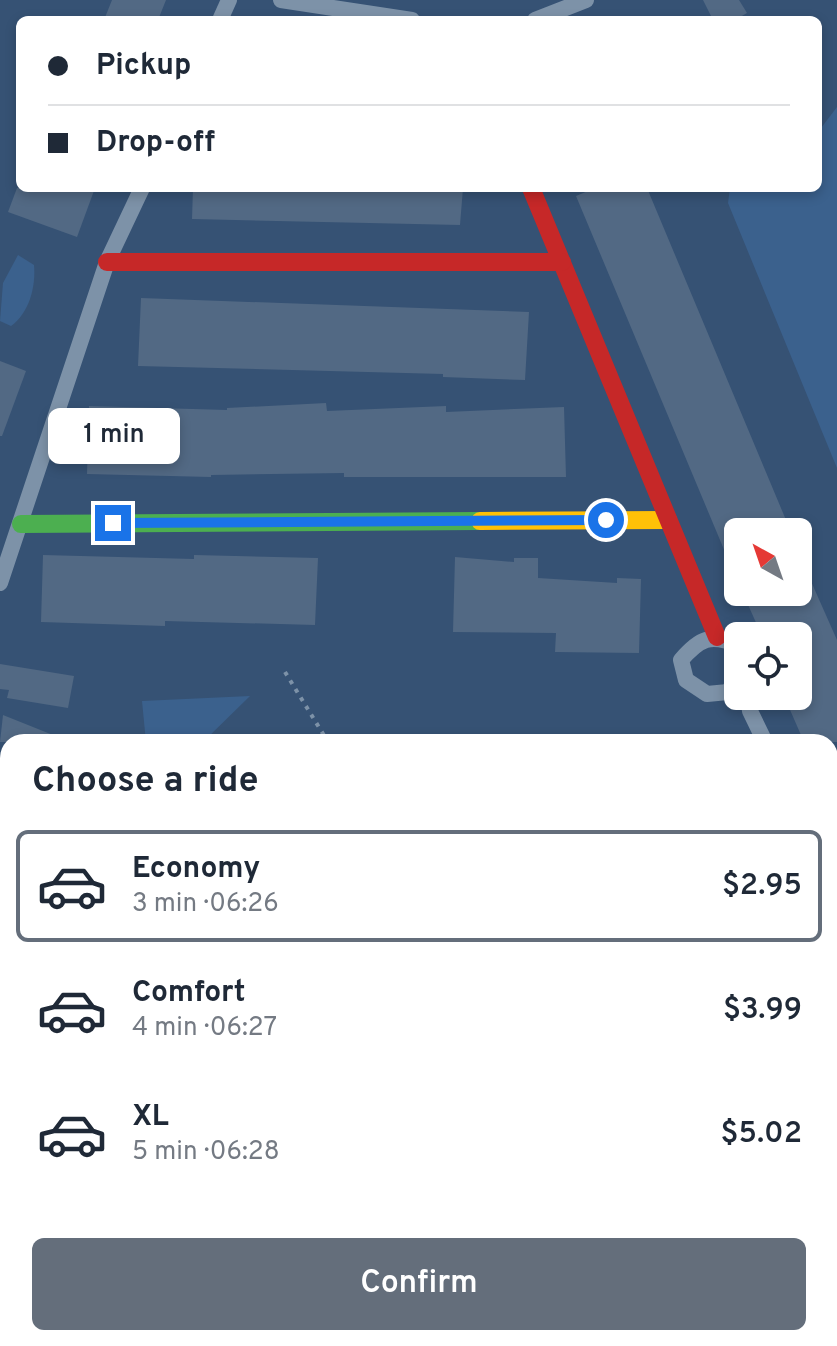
<!DOCTYPE html>
<html lang="en">
<head>
<meta charset="utf-8">
<style>
	body { margin:0; font-family:Overpass,sans-serif; background:#f2f2f3; color:#1f2937; height:100vh; display:flex; flex-direction:column; font-size:30px; white-space:nowrap }
	* { box-sizing:border-box; margin:0 }
	p { font-size:26px; color:#747a83 }
	.icon { flex:none; width:44px; height:44px; fill:none; stroke:currentColor; stroke-width:2; stroke-linecap:round; stroke-linejoin:round }
	.map { position:relative; flex:1; overflow:hidden }
	.drawer { position:absolute; left:0px; top:734px; width:838px; height:612px; display:flex; flex-direction:column; background:#fff; border-radius:24px 24px 0 0; box-shadow:0 4px 12px #0003 }
	.drawer>* { flex:none }
	.hud { position:absolute; left:16px; top:16px; width:806px; height:176px; border-radius:12px; box-shadow:0 4px 12px #0003; display:grid; align-content:center; height:176px; padding:0 32px; background:#fff }
	.needle { width:52px; rotate:320deg }
	.tools { position:absolute; left:724px; top:518px; display:grid; gap:16px }
	.tools a { display:grid; place-items:center; width:88px; height:88px; border-radius:12px; background:#fff; box-shadow:0 4px 12px #0003; font-size:40px }
	.end { position:absolute; width:36px; height:36px; margin:-18px; border:10px solid #1a73e8; background:#fff; box-shadow:0 0 0 4px #fff }
	.from { border-radius:50% }
	.bubble { position:absolute; height:56px; border-radius:12px; background:#fff; box-shadow:0 4px 12px #0003; font-size:26px; font-weight:600; line-height:56px; text-align:center }
	.hud b { display:flex; align-items:center; gap:28px; height:76px; font-size:30px }
	.hud b+b { border-top:2px solid #e0e1e3 }
	.hud i { width:20px; height:20px; background:#1f2937 }
	ul { padding:0; list-style:none }
	li { display:flex; align-items:center; gap:24px; height:112px; margin:0 16px 12px; padding:0 16px; border:4px solid transparent; border-radius:12px }
	li div { flex:1 }
	li b { display:block; font-size:30px }
	li em { font-style:normal; font-weight:600 }
	li.on { border-color:#646e7b }
	li>.icon { width:72px; height:72px; stroke-width:1.5 }
	h2 { padding:0 32px; font-size:36px; line-height:96px }
	.action { display:flex; gap:16px; margin-top:auto; padding:16px 32px }
	.action a { flex:1; height:92px; border-radius:12px; background:#646e7b; color:#fff; font-size:32px; font-weight:600; line-height:92px; text-align:center }
	.map>svg:first-child { display:block }
	.water { fill:#3b618d }
	.building { fill:#526984 }
	.lines { fill:none; stroke-linecap:round; stroke-linejoin:round }
	.path { stroke:#7d92a8; stroke-width:4; stroke-dasharray:4 6; stroke-linecap:butt }
	.street { stroke:#7d92a8; stroke-width:16 }
	.fast { stroke:#4caf50; stroke-width:18 }
	.slow { stroke:#ffc107; stroke-width:18 }
	.jam { stroke:#c62828; stroke-width:18 }
	.route { stroke:#1a73e8; stroke-width:10 }
</style>
</head>
<body>
<div class="map">
<svg width="837" height="1346" viewBox="0 0 837 1346">
	<rect width="100%" height="100%" fill="#365274"/>
	<g class="water">
		<polygon points="837,107 837,468 728,203 730,188 818,188 818,132"/>
		<path d="M 18,255 L 34,265 C 36,287 29,313 11,326 L 0,321 L 3,283 Z"/>
		<polygon points="250,696 203,742 146,742 142,701"/>
	</g>
	<g class="building">
		<polygon points="112,0 166,0 158,20 104,20"/>
		<polygon points="703,0 739,0 747,13 735,20 713,20"/>
		<polygon points="17,188 95,188 77,237 8,212"/>
		<polygon points="193,188 463,188 460,225 192,219"/>
		<polygon points="595,188 647,188 791,532 738,532 738,583 576,196"/>
		<polygon points="141,298 529,312 525,380 443,377 443,374 138,366"/>
		<polygon points="0,361 26,371 2,436 0,436"/>
		<polygon points="326,403 327,411 446,406 446,412 564,407 566,477 344,477 344,473 211,475 211,477 87,474 89,406 227,410 227,408"/>
		<polygon points="798,552 837,640 837,742 804,742 784,696 798,696 798,636 762,636 745,598 759,592 798,592"/>
		<polygon points="43,555 194,559 194,555 318,558 315,625 165,621 165,626 41,622"/>
		<polygon points="455,557 514,562 514,558 538,558 538,578 617,583 617,578 641,579 639,653 555,652 556,633 453,632"/>
		<polygon points="0,664 74,676 68,708 7,698 9,690 0,689"/>
		<polygon points="3,715 68,741 68,742 0,742"/>
	</g>
	<g class="lines">
		<g class="path">
			<polyline points="285,672 328,742"/>
			<polyline points="830,769 837,766"/>
			<polyline points="830,999 837,990"/>
			<polyline points="830,1127 837,1139"/>
			<polyline points="589,1338 599,1346"/>
		</g>
		<g class="street">
			<polyline points="281,0 412,20"/>
			<polyline points="220,20 229,0"/>
			<polyline points="535,20 586,0"/>
			<polyline points="0,583 107,262 142,188"/>
			<path d="M 738,647 L 737,644 C 710,634 700,638 681,660 L 686,680 L 707,694 L 728,692 L 738,677"/>
			<polyline points="748,696 750,711 765,742"/>
			<polyline points="0,1164 8,1170"/>
			<polyline points="205,1338 213,1346"/>
		</g>
		<polyline class="fast" points="21,524 480,521"/>
		<polyline class="slow" points="480,521 668,520"/>
		<g class="jam">
			<polyline points="531,188 717,637"/>
			<polyline points="107,262 562,262"/>
		</g>
	</g>
	<g class="lines">
		<polyline class="route" points="113,523 606,520"/>
	</g>
</svg>
<div class="tools">
<a><svg class="needle" viewBox="-14 -14 28 28"><path d="M0-13l5 13h-10z" fill="#e53935"/><path d="M0 13l5-13h-10z" fill="#747a83"/></svg></a>
<a><svg class="icon" aria-label="locate" viewBox="0 0 24 24"><circle cx="12" cy="12" r="6"/><path d="M12 2v4M12 18v4M2 12h4M18 12h4"/></svg></a>
</div>
<i class="end from" style="left:606px;top:520px"></i>
<i class="end" style="left:113px;top:523px"></i>
<div class="bubble" style="left:48px;top:408px;width:132px">1 min</div>
<div class="hud">
<b><i class="from"></i>Pickup</b>
<b><i></i>Drop-off</b>
</div>
<section class="drawer">
<h2>Choose a ride</h2>
<ul>
<li class="on"><svg class="icon" aria-label="car" viewBox="0 0 24 24"><path d="M5 17H2v-5l4-1 3-4h7l3 4 3 1v5h-3M9 17h6M6 11h13"/><circle cx="7" cy="17" r="2"/><circle cx="17" cy="17" r="2"/></svg><div><b>Economy</b><p>3 min · 06:26</p></div><em>$2.95</em></li>
<li><svg class="icon" aria-label="car" viewBox="0 0 24 24"><path d="M5 17H2v-5l4-1 3-4h7l3 4 3 1v5h-3M9 17h6M6 11h13"/><circle cx="7" cy="17" r="2"/><circle cx="17" cy="17" r="2"/></svg><div><b>Comfort</b><p>4 min · 06:27</p></div><em>$3.99</em></li>
<li><svg class="icon" aria-label="car" viewBox="0 0 24 24"><path d="M5 17H2v-5l4-1 3-4h7l3 4 3 1v5h-3M9 17h6M6 11h13"/><circle cx="7" cy="17" r="2"/><circle cx="17" cy="17" r="2"/></svg><div><b>XL</b><p>5 min · 06:28</p></div><em>$5.02</em></li>
</ul>
<div class="action"><a>Confirm</a></div>
</section>
</div>
</body>
</html>
